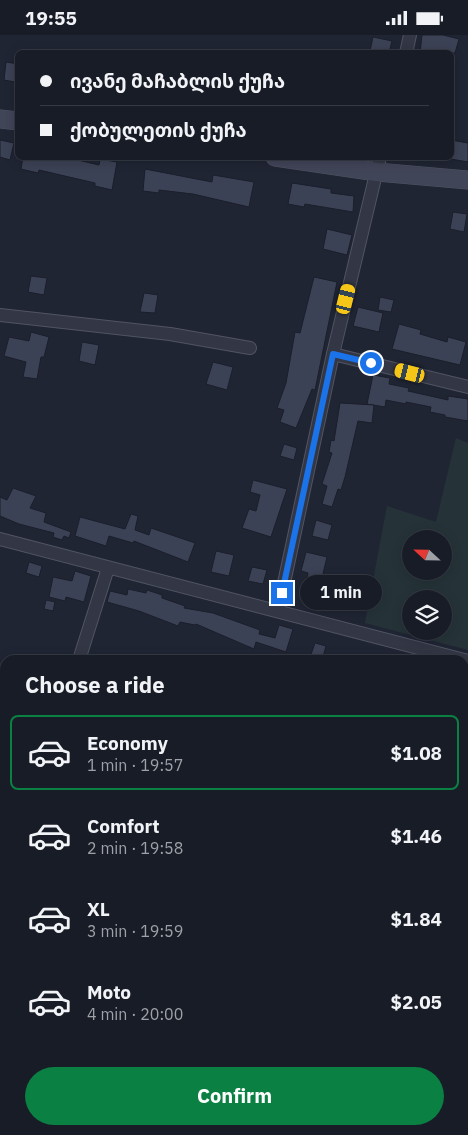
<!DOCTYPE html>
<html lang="en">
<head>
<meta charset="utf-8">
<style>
	body { margin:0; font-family:"IBM Plex Sans","Noto Sans Georgian",sans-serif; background:#252933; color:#f1f3f6; height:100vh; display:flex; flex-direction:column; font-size:19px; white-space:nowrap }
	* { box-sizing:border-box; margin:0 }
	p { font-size:16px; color:#9fa1a7 }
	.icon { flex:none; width:28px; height:28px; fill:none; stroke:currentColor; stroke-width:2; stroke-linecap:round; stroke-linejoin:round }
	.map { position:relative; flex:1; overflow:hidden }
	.details { position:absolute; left:0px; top:620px; width:469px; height:480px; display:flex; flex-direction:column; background:#181c27; border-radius:15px 15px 0 0; box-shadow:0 2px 12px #0003,0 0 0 1px #363a44 }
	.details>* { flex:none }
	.banner { position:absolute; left:15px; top:15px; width:439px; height:110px; border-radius:8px; box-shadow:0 2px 12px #0003,0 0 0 1px #363a44; display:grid; align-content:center; height:110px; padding:0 25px; background:#181c27 }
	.needle { width:32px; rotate:292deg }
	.fabs { position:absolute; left:402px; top:495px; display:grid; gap:10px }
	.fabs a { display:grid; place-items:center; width:50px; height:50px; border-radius:50%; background:#181c27; box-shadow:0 2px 12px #0003,0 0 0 1px #363a44; font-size:25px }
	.end { position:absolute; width:22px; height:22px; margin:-11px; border:6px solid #1a73e8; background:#fff; box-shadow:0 0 0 2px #fff }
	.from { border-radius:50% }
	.bubble { position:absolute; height:35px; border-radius:18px; background:#181c27; box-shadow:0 2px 12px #0003,0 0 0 1px #363a44; font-size:16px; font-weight:800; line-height:35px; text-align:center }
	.car { position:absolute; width:15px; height:30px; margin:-15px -8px; border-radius:6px; box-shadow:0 0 4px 1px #0007; background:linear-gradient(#f5c518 24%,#345 0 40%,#f5c518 0 76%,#345 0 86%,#f5c518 0) }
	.banner b { display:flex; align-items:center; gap:18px; height:48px; font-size:19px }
	.banner b+b { border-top:1px solid #363a44 }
	.banner i { width:12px; height:12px; background:#f1f3f6 }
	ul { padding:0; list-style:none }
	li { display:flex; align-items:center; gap:15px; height:75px; margin:0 10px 8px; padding:0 15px; border:2px solid transparent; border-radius:8px }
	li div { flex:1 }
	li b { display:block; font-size:19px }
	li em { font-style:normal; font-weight:800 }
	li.on { border-color:#0b8043 }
	li>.icon { width:45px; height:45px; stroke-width:1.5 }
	h2 { padding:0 25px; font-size:22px; line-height:60px }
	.action { display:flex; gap:10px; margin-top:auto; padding:10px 25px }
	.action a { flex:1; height:58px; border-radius:30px; background:#0b8043; color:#fff; font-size:20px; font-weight:800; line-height:58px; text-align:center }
	.status { display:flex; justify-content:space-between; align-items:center; height:35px; padding:0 25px; background:#181c27; direction:ltr }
	.status svg { height:14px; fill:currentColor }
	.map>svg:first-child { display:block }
	.green { fill:#253338; fill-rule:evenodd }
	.water { fill:#353c5a }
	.building { fill:#3c4255; stroke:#1b1e2b }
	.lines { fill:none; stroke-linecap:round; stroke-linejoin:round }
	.street-casing { stroke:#515463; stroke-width:14 }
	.secondary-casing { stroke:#515463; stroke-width:19 }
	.street { stroke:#333745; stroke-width:12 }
	.secondary { stroke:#414558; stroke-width:18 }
	.route { stroke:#1a73e8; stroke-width:6 }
</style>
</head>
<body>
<div class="status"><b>19:55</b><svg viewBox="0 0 49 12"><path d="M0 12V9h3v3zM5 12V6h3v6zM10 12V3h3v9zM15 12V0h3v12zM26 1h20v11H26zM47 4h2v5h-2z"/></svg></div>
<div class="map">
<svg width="468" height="1100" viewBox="0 0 468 1100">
	<rect width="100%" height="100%" fill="#202534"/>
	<g class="green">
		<path d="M 456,403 L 468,408 L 468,615 L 365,588 L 387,471 L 436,487 ZM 411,504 L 444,504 L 444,536 L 411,536 ZM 411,564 L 444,564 L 444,596 L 411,596 Z"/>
		<polygon points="5,1021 5,1095 464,1095 464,1058 468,1060 468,1100 0,1100 0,1048"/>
	</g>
	<polygon class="water" points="359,1095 390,1095 398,1100 365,1100"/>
	<g class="building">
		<polygon points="422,0 443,0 459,4 455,18 420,18"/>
		<polygon points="373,2 392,6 389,18 370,16"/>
		<polygon points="6,27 18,29 15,47 4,45"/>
		<polygon points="0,105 14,108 10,125 0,122"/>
		<polygon points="451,105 468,108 468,127 451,124"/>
		<polygon points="23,122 65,122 99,130 100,124 117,127 112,155 95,151 95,148 39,135 38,138 21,134"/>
		<polygon points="145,134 212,147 213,140 254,147 249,172 193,159 159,155 159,158 143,156"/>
		<polygon points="292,148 331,154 331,158 354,161 353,177 305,169 304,172 288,169"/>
		<polygon points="453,177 467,179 464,197 450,194"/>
		<polygon points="327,194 352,200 347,220 323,214"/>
		<polygon points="31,241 47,243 44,260 28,257"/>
		<polygon points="314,242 337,247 315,355 312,354 296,393 280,387 284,375 277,373 286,348 295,297 300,298"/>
		<polygon points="144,258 158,260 155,278 140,277"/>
		<polygon points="380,262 394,265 391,277 378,275"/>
		<polygon points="358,272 383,278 379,297 353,291"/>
		<polygon points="399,289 421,295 420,299 447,307 448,302 466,307 460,330 392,314"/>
		<polygon points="31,297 49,302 44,322 41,322 37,344 23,342 26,327 4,321 9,302 29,306"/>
		<polygon points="82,307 99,310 95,330 79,326"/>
		<polygon points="213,327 233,332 227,355 206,349"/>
		<polygon points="373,340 390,343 389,349 409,353 408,356 448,365 448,361 468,364 468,386 445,382 445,380 430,377 431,372 406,367 406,369 386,365 385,372 367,369"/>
		<polygon points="340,368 374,370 372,388 358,386 345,442 341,455 338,454 332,472 322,469 327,451 322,449 332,418 329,417 331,405 334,406"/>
		<polygon points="284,409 297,413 294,425 280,421"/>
		<polygon points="253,445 287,454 271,502 242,493 249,474 256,476 260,460 250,457"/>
		<polygon points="13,453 36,461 30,473 46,478 44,487 71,497 69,503 64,501 62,505 53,502 54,498 19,489 0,481 0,462 7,465"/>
		<polygon points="131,479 138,481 135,495 149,500 151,493 195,508 188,527 134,506 133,508 109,501 106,511 75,501 80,482 125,494"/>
		<polygon points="316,485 332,490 328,505 312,501"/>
		<polygon points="216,516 234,520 229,541 211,537"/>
		<polygon points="306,517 327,522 321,547 327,548 324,566 304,563 308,538 301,536"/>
		<polygon points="29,527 42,531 39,542 26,538"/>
		<polygon points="252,532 267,535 263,549 248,546"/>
		<polygon points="75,536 91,541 84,567 66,562 65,566 49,562 53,542 72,546"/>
		<polygon points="128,554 146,558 147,555 162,560 162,563 185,571 184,573 213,578 260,595 259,599 275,603 279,590 293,594 286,617 256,607 254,614 196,589 195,590 180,587 178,591 139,576 107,567 110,556 127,560"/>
		<polygon points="46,565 55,567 53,576 44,574"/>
		<polygon points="315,608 326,611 322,625 309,625"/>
	</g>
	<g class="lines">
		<g class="street-casing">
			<g id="street">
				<polyline points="406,18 410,0"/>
				<polyline points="0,280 170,299 250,313"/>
				<polyline points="333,319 468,352"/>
				<polyline points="0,504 468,626"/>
				<polyline points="278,576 333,319 380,122"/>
				<polyline points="79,625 108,533"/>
				<polyline points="0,767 5,769"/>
				<polyline points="0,820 5,812"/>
				<polyline points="464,945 468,947"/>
			</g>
		</g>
		<g class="secondary-casing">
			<g id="secondary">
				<polyline points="0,84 18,86"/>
				<polyline points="275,122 377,137 468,145"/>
			</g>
		</g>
		<use href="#street" class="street"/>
		<use href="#secondary" class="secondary"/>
	</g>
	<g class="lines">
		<polyline class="route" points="282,558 333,319 371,328"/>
	</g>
</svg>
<div class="fabs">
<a><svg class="needle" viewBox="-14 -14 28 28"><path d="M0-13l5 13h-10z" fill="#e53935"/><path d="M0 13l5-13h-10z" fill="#9fa1a7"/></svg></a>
<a><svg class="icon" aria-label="layers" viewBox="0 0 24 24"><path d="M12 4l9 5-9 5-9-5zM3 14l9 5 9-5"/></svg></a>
</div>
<i class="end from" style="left:371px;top:328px"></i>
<i class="end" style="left:282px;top:558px"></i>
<div class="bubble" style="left:300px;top:540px;width:82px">1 min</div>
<i class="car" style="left:346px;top:264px;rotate:14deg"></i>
<i class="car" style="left:410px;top:338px;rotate:284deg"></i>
<div class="banner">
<b><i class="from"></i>ივანე მაჩაბლის ქუჩა</b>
<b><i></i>ქობულეთის ქუჩა</b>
</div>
<section class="details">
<h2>Choose a ride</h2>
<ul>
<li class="on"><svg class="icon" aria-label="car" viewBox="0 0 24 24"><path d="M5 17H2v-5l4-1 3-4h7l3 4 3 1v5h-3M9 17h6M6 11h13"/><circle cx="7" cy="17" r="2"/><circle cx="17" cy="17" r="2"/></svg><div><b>Economy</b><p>1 min · 19:57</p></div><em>$1.08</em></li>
<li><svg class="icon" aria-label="car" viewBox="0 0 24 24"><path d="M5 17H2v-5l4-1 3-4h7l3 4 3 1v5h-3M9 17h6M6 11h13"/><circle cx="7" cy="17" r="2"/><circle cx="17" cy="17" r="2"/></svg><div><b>Comfort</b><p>2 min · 19:58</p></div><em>$1.46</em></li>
<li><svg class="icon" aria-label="car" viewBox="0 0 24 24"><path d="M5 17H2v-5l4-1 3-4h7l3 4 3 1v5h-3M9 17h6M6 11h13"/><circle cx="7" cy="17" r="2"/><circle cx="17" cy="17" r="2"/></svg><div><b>XL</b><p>3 min · 19:59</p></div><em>$1.84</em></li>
<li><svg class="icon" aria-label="car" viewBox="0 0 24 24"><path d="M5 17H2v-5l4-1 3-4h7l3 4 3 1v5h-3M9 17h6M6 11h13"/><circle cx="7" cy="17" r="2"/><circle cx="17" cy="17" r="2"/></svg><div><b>Moto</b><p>4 min · 20:00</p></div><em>$2.05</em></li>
</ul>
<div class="action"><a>Confirm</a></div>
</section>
</div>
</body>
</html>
